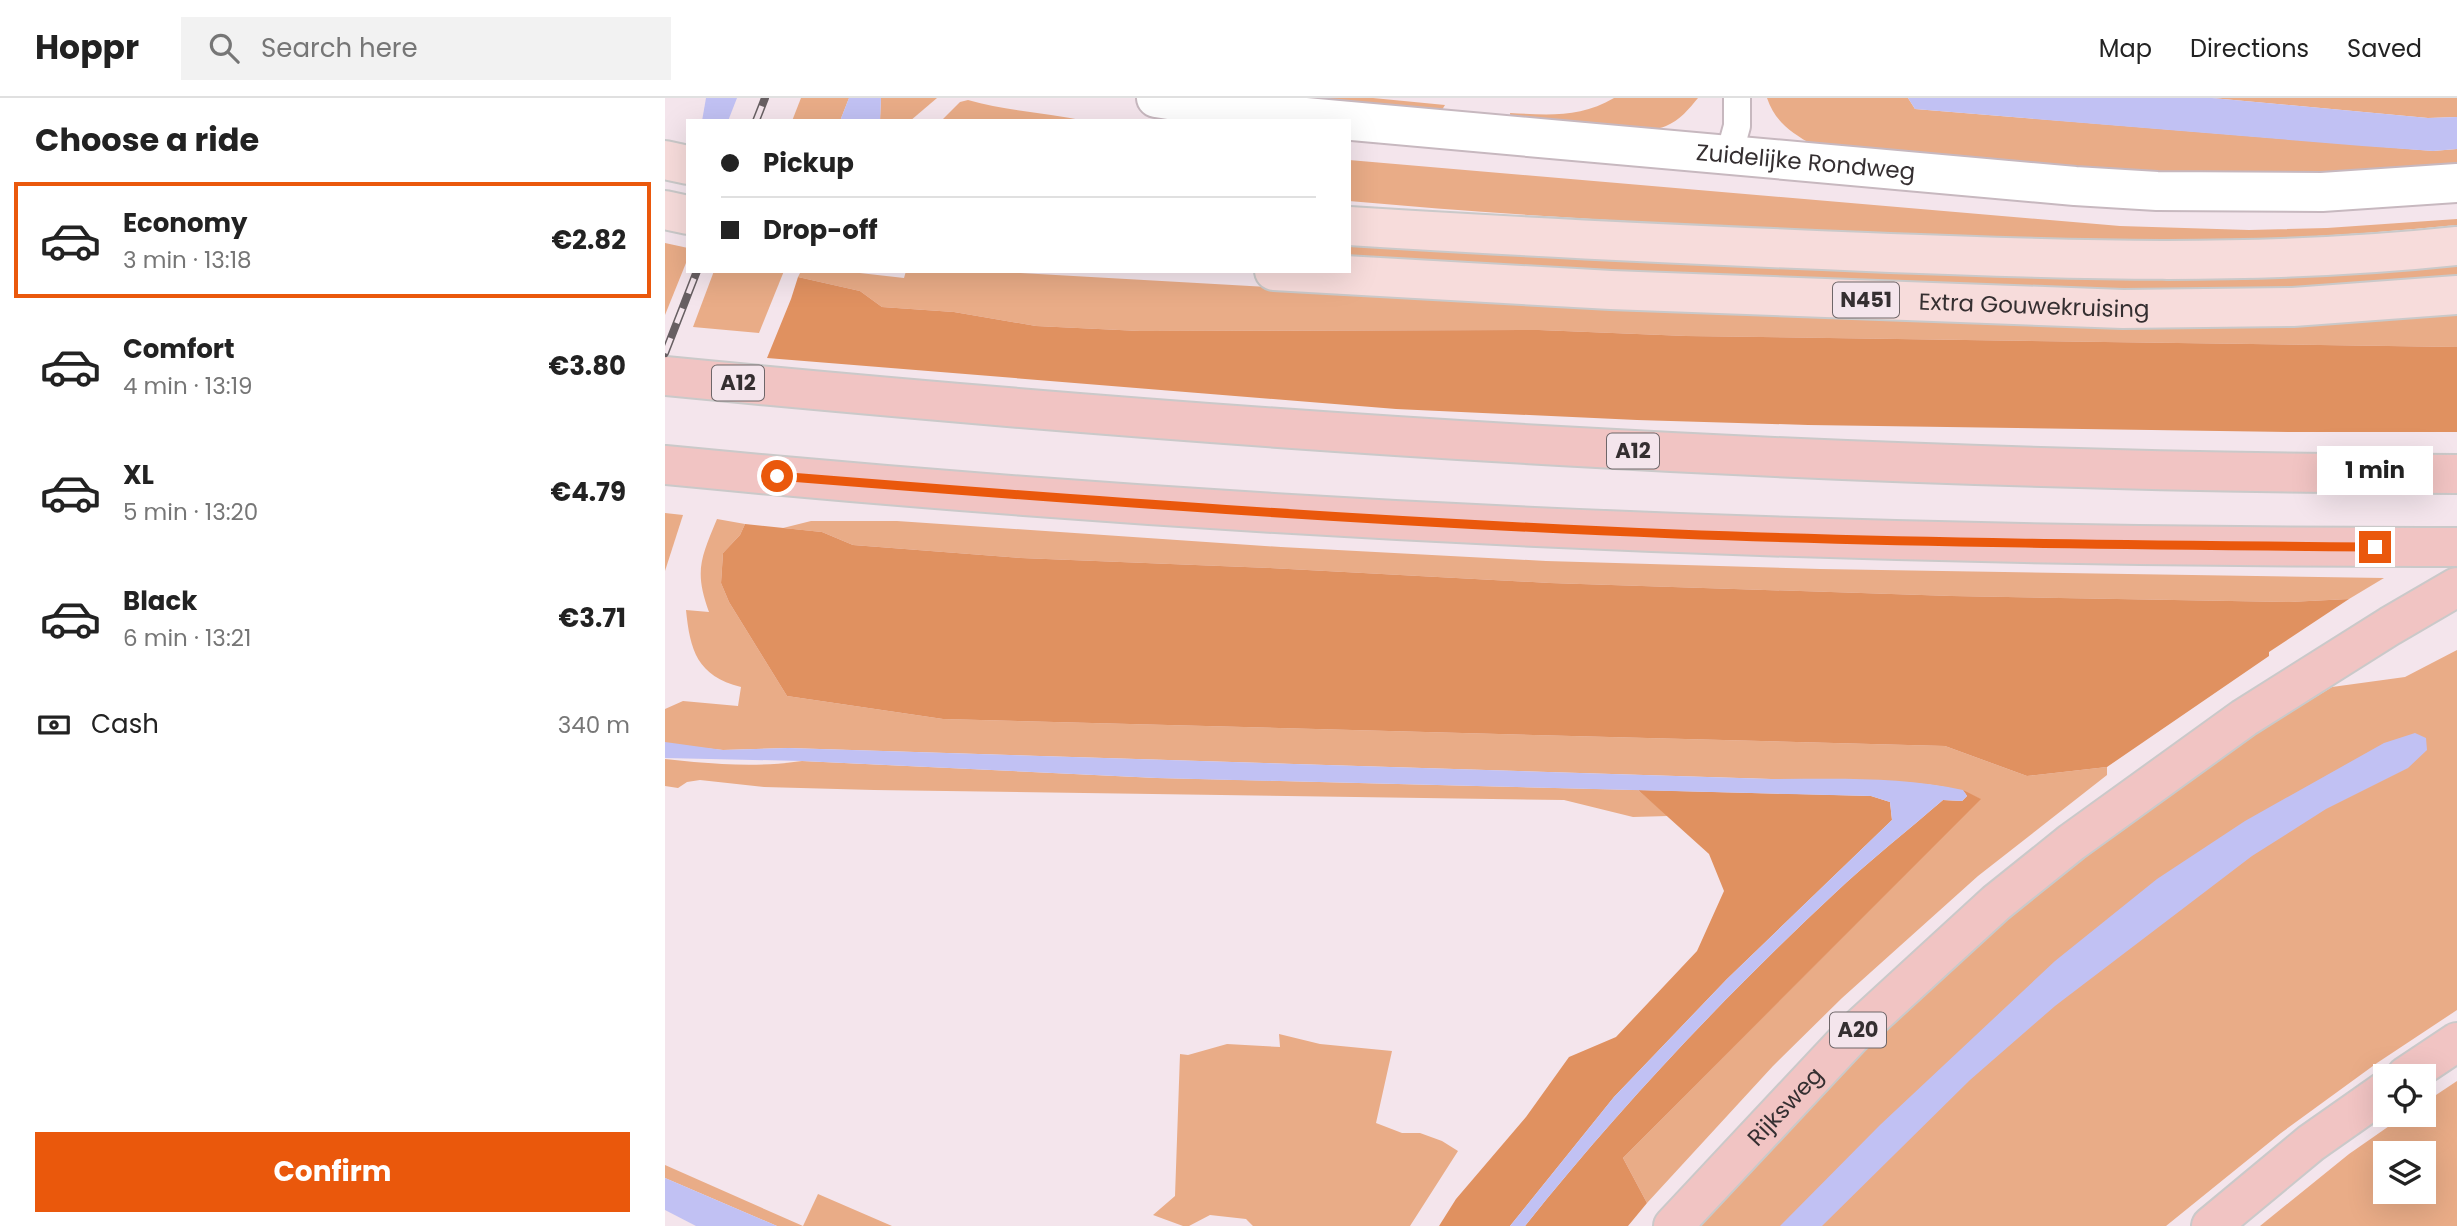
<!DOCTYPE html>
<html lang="en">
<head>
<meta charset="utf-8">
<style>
	body { margin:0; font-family:Poppins,sans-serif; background:#f2f2f2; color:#222; height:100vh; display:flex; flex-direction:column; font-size:26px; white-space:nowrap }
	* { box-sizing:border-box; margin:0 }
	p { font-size:23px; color:#767676 }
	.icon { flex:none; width:38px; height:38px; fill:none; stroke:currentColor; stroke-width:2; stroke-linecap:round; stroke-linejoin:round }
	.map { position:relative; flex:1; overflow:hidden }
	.panel { display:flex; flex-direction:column; background:#fff; width:665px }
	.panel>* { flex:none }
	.top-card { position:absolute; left:21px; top:21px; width:665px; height:154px; border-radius:0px; box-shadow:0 7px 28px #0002; display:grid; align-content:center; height:154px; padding:0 35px; background:#fff }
	.buttons { position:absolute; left:1708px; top:966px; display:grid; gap:14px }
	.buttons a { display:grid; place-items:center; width:63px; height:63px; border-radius:0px; background:#fff; box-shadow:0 7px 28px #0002; font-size:35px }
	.end { position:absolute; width:32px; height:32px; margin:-16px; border:9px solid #ea580c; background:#fff; box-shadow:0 0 0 4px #fff }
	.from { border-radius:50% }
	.bubble { position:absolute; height:49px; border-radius:0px; background:#fff; box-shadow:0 7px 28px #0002; font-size:23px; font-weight:700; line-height:49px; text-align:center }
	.top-card b { display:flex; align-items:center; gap:24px; height:66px; font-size:26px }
	.top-card b+b { border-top:2px solid #e0e0e0 }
	.top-card i { width:18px; height:18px; background:#222 }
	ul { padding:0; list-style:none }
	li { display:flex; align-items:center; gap:21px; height:116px; margin:0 14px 10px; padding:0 21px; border:4px solid transparent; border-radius:0px }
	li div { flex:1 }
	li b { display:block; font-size:26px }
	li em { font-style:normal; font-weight:700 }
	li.current { border-color:#ea580c }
	li>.icon { width:63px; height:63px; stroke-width:1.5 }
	h2 { padding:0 35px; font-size:32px; line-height:84px }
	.pay { display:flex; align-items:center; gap:18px; height:77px; padding:0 35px; font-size:26px }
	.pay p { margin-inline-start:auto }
	.button { display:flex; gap:14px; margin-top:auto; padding:14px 35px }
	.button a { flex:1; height:80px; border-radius:0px; background:#ea580c; color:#fff; font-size:28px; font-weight:700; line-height:80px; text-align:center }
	header { display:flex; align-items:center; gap:42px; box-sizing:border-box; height:98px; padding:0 35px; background:#fff; border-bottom:2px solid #e0e0e0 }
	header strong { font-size:33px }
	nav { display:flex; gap:38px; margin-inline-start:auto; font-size:24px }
	.search { width:490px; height:63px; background:#f2f2f2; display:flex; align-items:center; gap:18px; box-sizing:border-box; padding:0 24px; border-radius:0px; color:#767676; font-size:26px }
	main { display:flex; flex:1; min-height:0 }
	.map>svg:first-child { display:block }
	.green { fill:#e9ac87; fill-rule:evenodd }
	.forest { fill:#e09160 }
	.water { fill:#c1c1f3 }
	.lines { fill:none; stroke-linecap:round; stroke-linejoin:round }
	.minor-casing { stroke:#c7b8bf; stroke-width:30 }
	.secondary-casing { stroke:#c7b8bf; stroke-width:42 }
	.primary-casing { stroke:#cac9c9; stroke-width:42 }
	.motorway-casing { stroke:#cac9c9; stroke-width:42 }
	.minor { stroke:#fff; stroke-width:26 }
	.secondary { stroke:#fff; stroke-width:38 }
	.primary { stroke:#f7dcdb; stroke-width:38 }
	.motorway { stroke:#f1c4c3; stroke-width:38 }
	.rail-casing { stroke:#675f62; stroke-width:8 }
	.rail { stroke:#f4e5ec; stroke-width:5; stroke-dasharray:16; stroke-linecap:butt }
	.route { stroke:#ea580c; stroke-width:9 }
	.labels { text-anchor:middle; stroke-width:6; stroke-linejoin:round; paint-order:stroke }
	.shield { fill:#f4e5ec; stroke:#6e6669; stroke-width:2 }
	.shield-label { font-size:21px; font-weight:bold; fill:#352f31 }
	.street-label { font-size:23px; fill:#352f31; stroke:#f4e5ec }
</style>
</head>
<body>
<header>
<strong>Hoppr</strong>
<div class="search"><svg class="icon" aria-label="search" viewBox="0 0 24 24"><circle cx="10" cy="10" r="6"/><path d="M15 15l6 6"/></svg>Search here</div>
<nav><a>Map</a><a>Directions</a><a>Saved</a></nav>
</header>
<main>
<section class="panel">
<h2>Choose a ride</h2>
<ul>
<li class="current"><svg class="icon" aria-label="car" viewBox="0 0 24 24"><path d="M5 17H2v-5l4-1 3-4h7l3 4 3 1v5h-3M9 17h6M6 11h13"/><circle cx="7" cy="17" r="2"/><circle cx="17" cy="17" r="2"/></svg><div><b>Economy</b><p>3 min · 13:18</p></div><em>€2.82</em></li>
<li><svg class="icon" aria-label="car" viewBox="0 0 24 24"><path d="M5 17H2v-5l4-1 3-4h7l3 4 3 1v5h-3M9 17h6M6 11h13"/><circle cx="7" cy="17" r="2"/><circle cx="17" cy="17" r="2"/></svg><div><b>Comfort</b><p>4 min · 13:19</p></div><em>€3.80</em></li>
<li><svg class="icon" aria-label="car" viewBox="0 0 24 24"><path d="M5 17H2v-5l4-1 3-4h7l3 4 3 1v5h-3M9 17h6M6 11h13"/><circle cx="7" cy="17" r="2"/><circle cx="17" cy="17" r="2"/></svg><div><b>XL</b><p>5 min · 13:20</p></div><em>€4.79</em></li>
<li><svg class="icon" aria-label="car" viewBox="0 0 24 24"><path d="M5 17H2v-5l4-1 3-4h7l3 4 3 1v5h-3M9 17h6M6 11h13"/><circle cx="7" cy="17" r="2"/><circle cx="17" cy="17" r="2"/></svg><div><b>Black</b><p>6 min · 13:21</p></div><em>€3.71</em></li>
</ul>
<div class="pay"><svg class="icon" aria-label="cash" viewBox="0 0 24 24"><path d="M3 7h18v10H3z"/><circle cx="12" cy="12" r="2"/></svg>Cash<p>340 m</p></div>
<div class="button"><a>Confirm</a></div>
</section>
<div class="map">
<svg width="1792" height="1128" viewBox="0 0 1792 1128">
	<rect width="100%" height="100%" fill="#f4e5ec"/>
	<g class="green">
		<polygon points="136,0 184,0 175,23 127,23"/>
		<polygon points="216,0 272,0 245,23 215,23"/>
		<polygon points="584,0 708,0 780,7 775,15"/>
		<path d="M 949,0 L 1033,0 C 1024,11 1015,22 1001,28 C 974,40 880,26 846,24 L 845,15 C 883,17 915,20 949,0 Z"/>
		<path d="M 1102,0 L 1243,0 L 1250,11 L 1768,53 L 1792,51 L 1792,68 L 1638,78 L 1389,73 L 1148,47 C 1127,35 1110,24 1102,0 Z"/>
		<polygon points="1547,0 1792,0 1792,19 1763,20"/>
		<path d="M 303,2 C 342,13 382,15 421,23 L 276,23 L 295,4 Z"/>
		<path d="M 684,62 L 1455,128 L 1584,132 L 1662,130 L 1792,121 L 1792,127 C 1670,139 1547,145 1425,143 C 1356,141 1287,137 1218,135 C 1040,128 862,119 684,103 Z"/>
		<polygon points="0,145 23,150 23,160 0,217"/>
		<path d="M 684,146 L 1792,165 L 1792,179 C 1607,198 1421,192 1235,185 C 1052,178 868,169 684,160 Z"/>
		<polygon points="49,173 119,173 94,235 28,229"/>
		<polygon points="136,173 177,173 239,180 241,173 321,173 1081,216 1339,227 1507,230 1625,227 1792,216 1792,249 1021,238 874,232 475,233 371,228 289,214 217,209 195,193 133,179"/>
		<polygon points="0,415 18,417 0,473"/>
		<path d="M 52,421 L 80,426 L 75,437 L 58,455 L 56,485 L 64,504 L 122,598 L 278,621 L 1280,648 L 1362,678 L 1442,669 L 1442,677 L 1313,778 L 1177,900 L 1108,968 L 982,1105 L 958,1060 L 1315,701 C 1288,687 1261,686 1231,684 C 1189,681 1147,681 1106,681 L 123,650 L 58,652 L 0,646 L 0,611 L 18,603 L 73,608 L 76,589 C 32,578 25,552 21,512 L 44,514 C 29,473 36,460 52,421 Z"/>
		<polygon points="146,423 232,423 616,449 881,463 1155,471 1719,480 1684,501 1624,504 1287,498 885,485 605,470 356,460 188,447 157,434 118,430"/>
		<polygon points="1792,552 1792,912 1712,965 1616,1035 1501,1128 1027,1128 1280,865 1516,681 1667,589 1740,579"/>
		<path d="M 0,661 C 47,666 90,670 137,663 L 492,680 L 973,692 L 1003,718 L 968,719 L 899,702 L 209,692 L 99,689 L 35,682 L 22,684 L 13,690 L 0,688 Z"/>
		<polygon points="614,936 655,946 727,953 711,1025 737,1035 755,1035 777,1043 793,1053 745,1128 588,1128 581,1121 545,1117 524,1128 518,1128 488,1117 510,1098 515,956 523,957 562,946 615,949"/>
		<path d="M 1792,983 L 1792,1128 L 1595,1128 L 1684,1056 L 1740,1017 L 1759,1017 L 1759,1005 ZM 1720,1055 L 1759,1055 L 1759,1094 L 1720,1094 Z"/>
		<polygon points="0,1067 138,1128 153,1096 227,1128 112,1128 0,1080"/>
	</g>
	<g class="forest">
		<polygon points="133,179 195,193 217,209 289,214 371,228 475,233 874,232 1021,238 1792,249 1792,334 1627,334 1143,327 972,322 731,311 102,260 126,201"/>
		<polygon points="80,426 157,434 188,447 356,460 605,470 885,485 1287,498 1624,504 1684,501 1604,554 1604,558 1442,669 1362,678 1280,648 278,621 122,598 64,504 56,485 58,455 75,437"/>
		<polygon points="973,692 1206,698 1225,704 1227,722 1062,881 949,999 845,1128 774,1128 791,1101 861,1019 904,959 951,939 1032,853 1059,793 1044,756"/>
		<path d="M 1298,692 L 1316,701 L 958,1060 L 982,1105 L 963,1128 L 860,1128 C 954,1010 1059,899 1169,796 C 1204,763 1242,733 1278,702 L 1297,703 L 1302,698 Z"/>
	</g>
	<g class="water">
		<polygon points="41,0 72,0 63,23 37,23"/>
		<polygon points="184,0 216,0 215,23 175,23"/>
		<polygon points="1243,0 1547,0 1763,20 1792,19 1792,51 1768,53 1697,48 1250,11"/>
		<polygon points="1750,635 1761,640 1762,652 1743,670 1661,711 1587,758 1390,908 1305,982 1157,1128 1115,1128 1215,1027 1390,863 1492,781 1580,723 1719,645"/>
		<path d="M 0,644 L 58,652 L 123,650 L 1106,681 C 1169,681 1236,678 1298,692 L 1302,698 L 1297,703 L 1278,702 C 1242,733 1204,763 1169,796 C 1059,899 954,1010 860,1128 L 845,1128 L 949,999 L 1062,881 L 1227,722 L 1225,704 L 1206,698 L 492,680 L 137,663 L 0,660 Z"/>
		<polygon points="0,1080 112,1128 31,1128 0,1112"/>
	</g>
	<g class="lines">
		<g class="minor-casing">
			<polyline id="minor" points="1064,57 1072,28 1072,0"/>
		</g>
		<g class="secondary-casing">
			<g id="secondary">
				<path id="s1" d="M 491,0 L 574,13 L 1410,88 L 1492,93 L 1657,94 L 1792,85"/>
			</g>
		</g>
		<g class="primary-casing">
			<g id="primary">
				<polyline points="0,62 23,67"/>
				<polyline points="0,112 23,117"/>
				<path d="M 684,128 C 857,139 1029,147 1202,154 C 1399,162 1596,169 1792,148"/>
				<path id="s2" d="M 609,173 L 946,192 L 1458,211 L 1628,209 L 1792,197"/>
			</g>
		</g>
		<g class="motorway-casing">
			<g id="motorway">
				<path d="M 0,278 C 596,336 1193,374 1792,376"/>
				<path d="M 0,367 C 596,425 1194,450 1792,449"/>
				<polyline points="1741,978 1792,944"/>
				<path id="s3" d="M 1008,1128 L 1187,937 L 1331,805 L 1407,744 L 1579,620 L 1725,528 L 1792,489"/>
				<polyline points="1546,1128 1646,1045 1720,993"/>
			</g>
		</g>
		<use href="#minor" class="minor"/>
		<use href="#secondary" class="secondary"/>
		<use href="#primary" class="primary"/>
		<use href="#motorway" class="motorway"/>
		<g class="rail-casing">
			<g id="rail">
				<polyline points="91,23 100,0"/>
				<polyline points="0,255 32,173"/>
			</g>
		</g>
		<use href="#rail" class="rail"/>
	</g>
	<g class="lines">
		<path class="route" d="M 112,378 C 411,402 711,424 1011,436 C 1244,445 1477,447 1710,449"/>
	</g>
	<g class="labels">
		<g class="shield">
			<rect x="1168" y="184.5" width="66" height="35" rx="5"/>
			<rect x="47" y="267.5" width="52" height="35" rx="5"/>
			<rect x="942" y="335.5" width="52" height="35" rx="5"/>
			<rect x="1165" y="914.5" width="56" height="35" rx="5"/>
		</g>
		<g class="shield-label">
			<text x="1201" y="209">N451</text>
			<text x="73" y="292">A12</text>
			<text x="968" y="360">A12</text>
			<text x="1193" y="939">A20</text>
		</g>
		<g class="street-label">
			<text dy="8" stroke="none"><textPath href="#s1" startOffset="653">Zuidelijke Rondweg</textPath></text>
			<text dy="8" stroke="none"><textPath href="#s2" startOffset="761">Extra Gouwekruising</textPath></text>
			<text dy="8" stroke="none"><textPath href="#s3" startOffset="164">Rijksweg</textPath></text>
		</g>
	</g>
</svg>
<div class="buttons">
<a><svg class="icon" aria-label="locate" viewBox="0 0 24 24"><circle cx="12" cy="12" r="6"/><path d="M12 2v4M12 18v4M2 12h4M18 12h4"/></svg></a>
<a><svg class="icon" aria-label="layers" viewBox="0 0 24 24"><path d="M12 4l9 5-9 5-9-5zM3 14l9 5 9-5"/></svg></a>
</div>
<i class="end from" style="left:112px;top:378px"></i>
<i class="end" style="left:1710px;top:449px"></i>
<div class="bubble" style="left:1652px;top:348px;width:116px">1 min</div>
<div class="top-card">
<b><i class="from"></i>Pickup</b>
<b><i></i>Drop-off</b>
</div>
</div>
</main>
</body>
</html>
